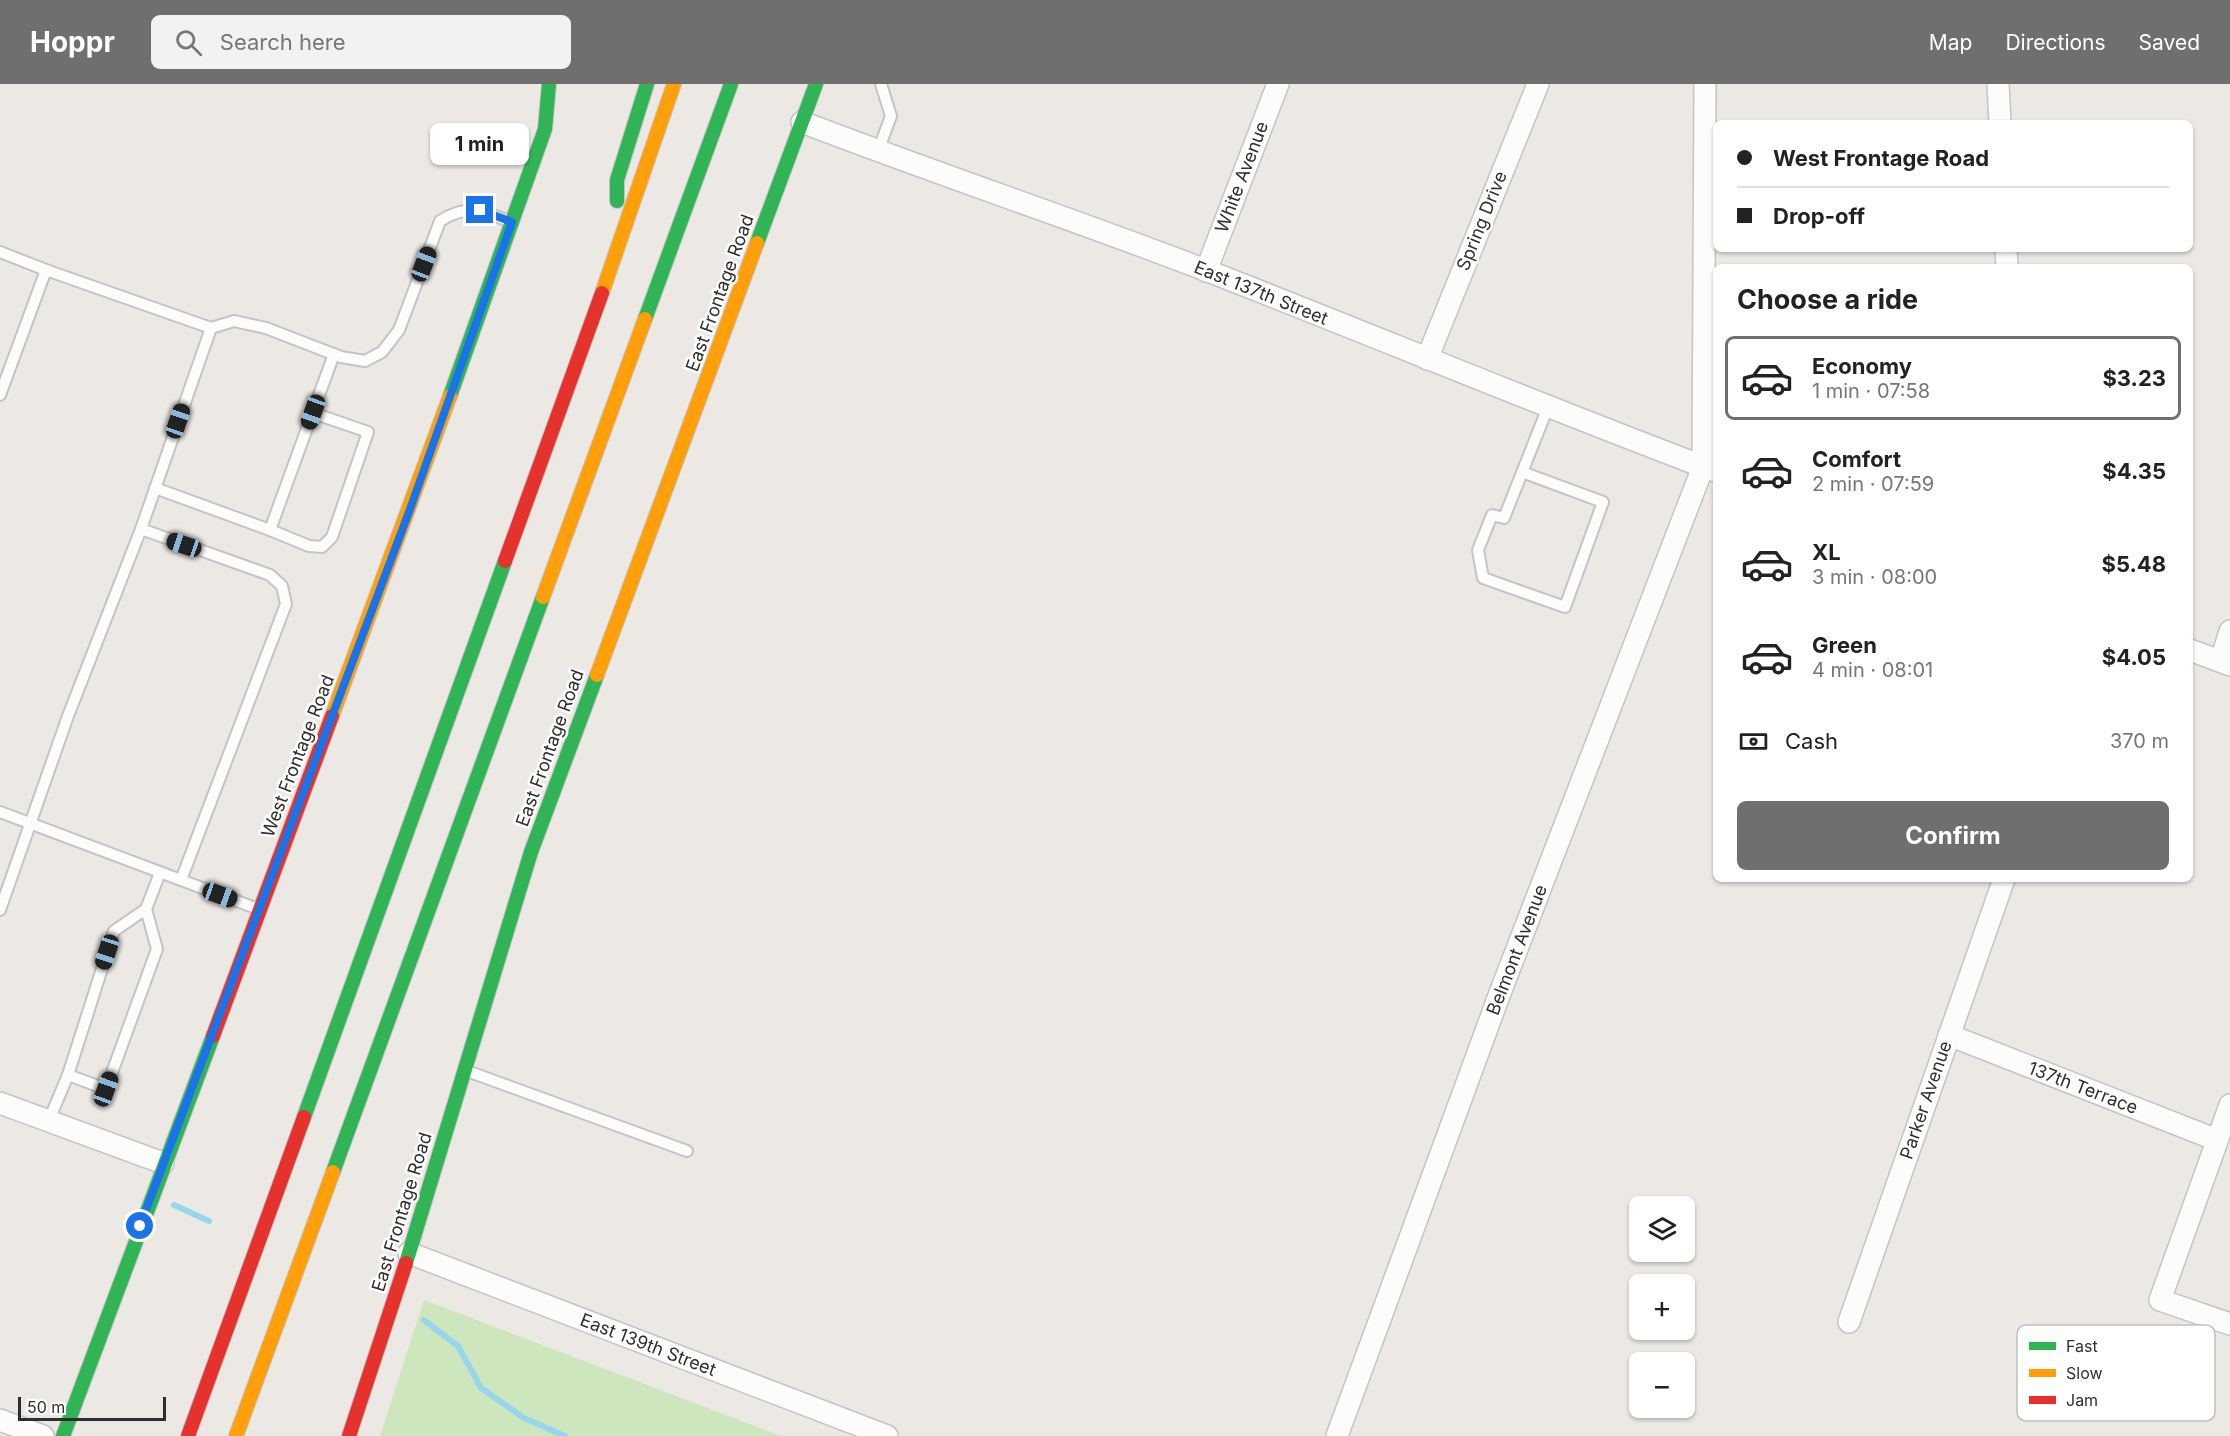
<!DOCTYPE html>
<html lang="en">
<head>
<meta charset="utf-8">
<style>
	body { margin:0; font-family:Inter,sans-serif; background:#f2f2f2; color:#222; height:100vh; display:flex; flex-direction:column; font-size:22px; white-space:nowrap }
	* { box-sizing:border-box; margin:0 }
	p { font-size:20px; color:#767676 }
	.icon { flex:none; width:33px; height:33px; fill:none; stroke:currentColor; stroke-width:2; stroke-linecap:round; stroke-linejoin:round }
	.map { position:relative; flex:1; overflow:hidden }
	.details { position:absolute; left:1713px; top:180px; width:480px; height:618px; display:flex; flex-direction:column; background:#fff; border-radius:9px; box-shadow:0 2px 4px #0004 }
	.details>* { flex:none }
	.hud { position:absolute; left:1713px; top:36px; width:480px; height:132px; border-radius:9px; box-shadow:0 2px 4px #0004; display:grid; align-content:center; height:132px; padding:0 24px; background:#fff }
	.fabs { position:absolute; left:1629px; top:1112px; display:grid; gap:12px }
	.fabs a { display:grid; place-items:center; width:66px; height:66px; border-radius:9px; background:#fff; box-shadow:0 2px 4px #0004; font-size:30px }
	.scale { position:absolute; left:18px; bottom:15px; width:148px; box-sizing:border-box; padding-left:6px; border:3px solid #2e2e2e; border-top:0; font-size:16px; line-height:21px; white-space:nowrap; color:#2e2e2e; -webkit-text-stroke:4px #fff; paint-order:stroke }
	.end { position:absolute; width:27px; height:27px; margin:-14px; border:8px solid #1a73e8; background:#fff; box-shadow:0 0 0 3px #fff }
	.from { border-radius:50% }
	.bubble { position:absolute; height:42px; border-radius:9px; background:#fff; box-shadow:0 2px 4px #0004; font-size:20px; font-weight:700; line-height:42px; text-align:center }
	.car { position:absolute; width:18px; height:36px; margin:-18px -9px; border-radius:8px; box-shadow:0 0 4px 2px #0007; background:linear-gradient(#222 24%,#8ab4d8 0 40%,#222 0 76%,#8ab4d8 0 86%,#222 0) }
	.hud b { display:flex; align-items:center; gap:21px; height:57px; font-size:22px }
	.hud b+b { border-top:2px solid #e0e0e0 }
	.hud i { width:15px; height:15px; background:#222 }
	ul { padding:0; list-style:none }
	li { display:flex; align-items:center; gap:18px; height:84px; margin:0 12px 9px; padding:0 12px; border:3px solid transparent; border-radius:9px }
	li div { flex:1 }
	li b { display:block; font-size:22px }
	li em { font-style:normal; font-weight:700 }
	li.current { border-color:#706f6e }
	li>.icon { width:54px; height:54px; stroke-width:1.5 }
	h2 { padding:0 24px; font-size:27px; line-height:72px }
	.pay { display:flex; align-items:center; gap:15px; height:66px; padding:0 24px; font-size:22px }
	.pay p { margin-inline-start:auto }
	.cta { display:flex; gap:12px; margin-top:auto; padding:12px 24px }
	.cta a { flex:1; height:69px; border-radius:9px; background:#706f6e; color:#fff; font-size:24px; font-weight:700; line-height:69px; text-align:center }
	header { display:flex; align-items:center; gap:36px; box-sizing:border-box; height:84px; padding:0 30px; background:#706f6e; color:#fff }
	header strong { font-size:28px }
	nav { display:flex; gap:33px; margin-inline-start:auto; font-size:21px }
	.search { width:420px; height:54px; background:#f2f2f2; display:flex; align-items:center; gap:15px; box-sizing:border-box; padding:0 21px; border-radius:9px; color:#767676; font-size:22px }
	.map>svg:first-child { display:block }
	.green { fill:#cee6be }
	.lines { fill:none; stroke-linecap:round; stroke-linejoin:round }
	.stream { stroke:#99d6ec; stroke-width:6 }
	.lane-casing { stroke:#c5c4c5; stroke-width:14 }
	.street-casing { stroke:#c5c4c5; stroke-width:24 }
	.fast-casing { stroke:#c5c4c5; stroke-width:16 }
	.slow-casing { stroke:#c5c4c5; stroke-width:16 }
	.jam-casing { stroke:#c5c4c5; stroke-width:16 }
	.lane { stroke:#fcfcfb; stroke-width:10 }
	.street { stroke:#fcfcfb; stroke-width:21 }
	.fast { stroke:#30b455; stroke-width:14 }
	.slow { stroke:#ff9f0a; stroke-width:14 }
	.jam { stroke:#e5322d; stroke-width:14 }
	.route { stroke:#1a73e8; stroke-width:8 }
	.labels { text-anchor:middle; stroke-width:5; stroke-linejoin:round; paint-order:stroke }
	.street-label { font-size:18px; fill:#2e2e2e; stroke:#fff }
	.key { fill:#fff; stroke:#c0c0c0; stroke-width:1.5 }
	.key-label { font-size:16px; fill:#2e2e2e }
</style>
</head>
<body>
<header>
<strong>Hoppr</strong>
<div class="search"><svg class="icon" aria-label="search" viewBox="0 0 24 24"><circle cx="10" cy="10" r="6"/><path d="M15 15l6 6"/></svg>Search here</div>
<nav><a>Map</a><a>Directions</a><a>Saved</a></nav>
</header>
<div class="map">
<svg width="2230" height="1352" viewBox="0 0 2230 1352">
	<rect width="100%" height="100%" fill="#ece8e4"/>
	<polygon class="green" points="424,1216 781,1352 380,1352"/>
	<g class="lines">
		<g class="stream">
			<polyline points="174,1121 209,1137"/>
			<polyline points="424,1236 458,1262 481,1304 524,1334 565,1352"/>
		</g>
		<g class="lane-casing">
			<g id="lane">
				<polyline points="878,67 891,32 881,0"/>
				<polyline points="0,168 46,186"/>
				<polyline points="0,311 46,186 211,244"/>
				<polyline points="1522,388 1603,418 1565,523 1483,494 1478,466 1492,431 1504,434 1548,323"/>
				<polyline points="155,404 270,446 334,270"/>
				<polyline points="270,446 309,462 322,463 332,453 368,348 313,329"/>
				<polyline points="0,728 258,825"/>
				<path d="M 181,796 L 286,520 L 282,502 L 270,491 L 141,445 L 211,244 L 234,237 L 266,244 L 341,273 L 365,277 L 382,268 L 399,246 L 440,137 C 467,119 483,127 511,138"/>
				<polyline points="0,826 68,632 141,445"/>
				<polyline points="467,987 687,1067"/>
				<polyline points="68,991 106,1005 157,865 146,825"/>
				<polyline points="49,1036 68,991 114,847 146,825 160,789"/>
			</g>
		</g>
		<g class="street-casing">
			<g id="street">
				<polyline points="1998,0 2000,39"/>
				<path d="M 802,38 C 937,90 1073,135 1208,187 C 1377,253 1545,323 1715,387"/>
				<polyline points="2006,165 2007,183"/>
				<polyline points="1206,187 1278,0"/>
				<polyline points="1427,275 1538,0"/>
				<polyline points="2190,566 2230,581"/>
				<polyline points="2221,577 2230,547"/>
				<polyline points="1949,951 2217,1056"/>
				<polyline points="0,1019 163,1079"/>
				<polyline points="2230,1021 2160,1216 2230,1240"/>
				<polyline points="409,1169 887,1352"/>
				<polyline points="1849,1238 2004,795"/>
				<polyline points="0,1336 43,1352"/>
				<polyline points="1337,1352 1500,909 1703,383 1705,0"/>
			</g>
		</g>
		<g class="fast-casing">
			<g id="fast">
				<polyline points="617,117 617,96 647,0"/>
				<polyline points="757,159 816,0"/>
				<polyline points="645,235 731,0"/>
				<polyline points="450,312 545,45 549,0"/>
				<polyline points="304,1033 505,477"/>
				<polyline points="333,1088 543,513"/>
				<polyline points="406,1179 531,768 597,591"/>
				<polyline points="63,1352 213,952"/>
			</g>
		</g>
		<g class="slow-casing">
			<g id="slow">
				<polyline points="602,209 674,0"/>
				<polyline points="543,513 645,235"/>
				<polyline points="597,591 757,159"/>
				<polyline points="332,632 450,312"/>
				<polyline points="236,1352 333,1088"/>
			</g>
		</g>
		<g class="jam-casing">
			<g id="jam">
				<polyline points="505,477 602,209"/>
				<polyline points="213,952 332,632"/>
				<polyline points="188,1352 304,1033"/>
				<polyline points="349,1352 406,1179"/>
			</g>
		</g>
		<use href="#lane" class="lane"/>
		<use href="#street" class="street"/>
		<use href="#fast" class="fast"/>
		<use href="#slow" class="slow"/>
		<use href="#jam" class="jam"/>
	</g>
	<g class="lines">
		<polyline class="route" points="140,1142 409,428 512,138 480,126"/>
	</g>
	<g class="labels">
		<g class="street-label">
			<text transform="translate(1242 93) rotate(-69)" y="6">White Avenue</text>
			<text transform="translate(1482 137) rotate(-68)" y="6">Spring Drive</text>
			<text transform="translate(720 209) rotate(-70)" y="6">East Frontage Road</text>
			<text transform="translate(1261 209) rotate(22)" y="6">East 137th Street</text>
			<text transform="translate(550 664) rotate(-70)" y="6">East Frontage Road</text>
			<text transform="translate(298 672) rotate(-69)" y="6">West Frontage Road</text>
			<text transform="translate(1517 866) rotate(-69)" y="6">Belmont Avenue</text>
			<text transform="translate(2083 1004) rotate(21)" y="6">137th Terrace</text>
			<text transform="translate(1926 1016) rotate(-71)" y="6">Parker Avenue</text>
			<text transform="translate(402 1128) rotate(-73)" y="6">East Frontage Road</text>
			<text transform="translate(648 1261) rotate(21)" y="6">East 139th Street</text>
		</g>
	</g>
	<rect x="2017" y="1241" width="198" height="96" rx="9" class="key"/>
	<rect x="2029" y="1258" width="27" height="8" fill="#30b455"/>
	<rect x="2029" y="1285" width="27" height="8" fill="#ff9f0a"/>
	<rect x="2029" y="1312" width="27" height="8" fill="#e5322d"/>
	<g class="key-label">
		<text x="2066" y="1268">Fast</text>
		<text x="2066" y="1295">Slow</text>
		<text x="2066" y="1322">Jam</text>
	</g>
</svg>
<div class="fabs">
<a><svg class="icon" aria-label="layers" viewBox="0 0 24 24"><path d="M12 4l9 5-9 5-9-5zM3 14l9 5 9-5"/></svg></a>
<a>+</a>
<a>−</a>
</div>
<div class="scale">50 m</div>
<i class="end from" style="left:140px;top:1142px"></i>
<i class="end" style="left:480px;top:126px"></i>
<div class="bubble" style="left:430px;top:39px;width:99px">1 min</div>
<i class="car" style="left:424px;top:180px;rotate:21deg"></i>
<i class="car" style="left:313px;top:328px;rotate:200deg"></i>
<i class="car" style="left:178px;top:337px;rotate:19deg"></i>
<i class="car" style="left:184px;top:461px;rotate:289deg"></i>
<i class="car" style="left:220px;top:811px;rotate:110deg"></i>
<i class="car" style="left:107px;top:868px;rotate:198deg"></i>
<i class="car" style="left:106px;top:1005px;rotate:20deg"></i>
<div class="hud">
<b><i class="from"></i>West Frontage Road</b>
<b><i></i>Drop-off</b>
</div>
<section class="details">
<h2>Choose a ride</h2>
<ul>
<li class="current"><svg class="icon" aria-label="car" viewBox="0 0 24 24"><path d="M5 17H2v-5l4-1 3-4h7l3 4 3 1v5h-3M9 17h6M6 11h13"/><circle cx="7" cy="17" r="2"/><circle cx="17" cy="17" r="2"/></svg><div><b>Economy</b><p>1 min · 07:58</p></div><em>$3.23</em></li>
<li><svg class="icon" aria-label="car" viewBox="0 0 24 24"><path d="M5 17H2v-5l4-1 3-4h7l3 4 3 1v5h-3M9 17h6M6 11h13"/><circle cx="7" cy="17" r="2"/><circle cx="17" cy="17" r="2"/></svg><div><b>Comfort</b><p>2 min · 07:59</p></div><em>$4.35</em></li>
<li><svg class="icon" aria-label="car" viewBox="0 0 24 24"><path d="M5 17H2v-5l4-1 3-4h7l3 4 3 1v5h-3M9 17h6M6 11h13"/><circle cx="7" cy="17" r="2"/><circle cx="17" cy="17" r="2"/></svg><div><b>XL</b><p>3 min · 08:00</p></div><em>$5.48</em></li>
<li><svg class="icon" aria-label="car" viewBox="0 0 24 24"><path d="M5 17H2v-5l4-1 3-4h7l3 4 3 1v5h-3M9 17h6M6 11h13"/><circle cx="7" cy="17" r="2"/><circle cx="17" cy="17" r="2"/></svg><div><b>Green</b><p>4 min · 08:01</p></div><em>$4.05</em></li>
</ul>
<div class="pay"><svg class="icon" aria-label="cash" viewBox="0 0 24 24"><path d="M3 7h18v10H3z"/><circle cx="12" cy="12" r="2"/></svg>Cash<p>370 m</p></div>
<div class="cta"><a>Confirm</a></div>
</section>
</div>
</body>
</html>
